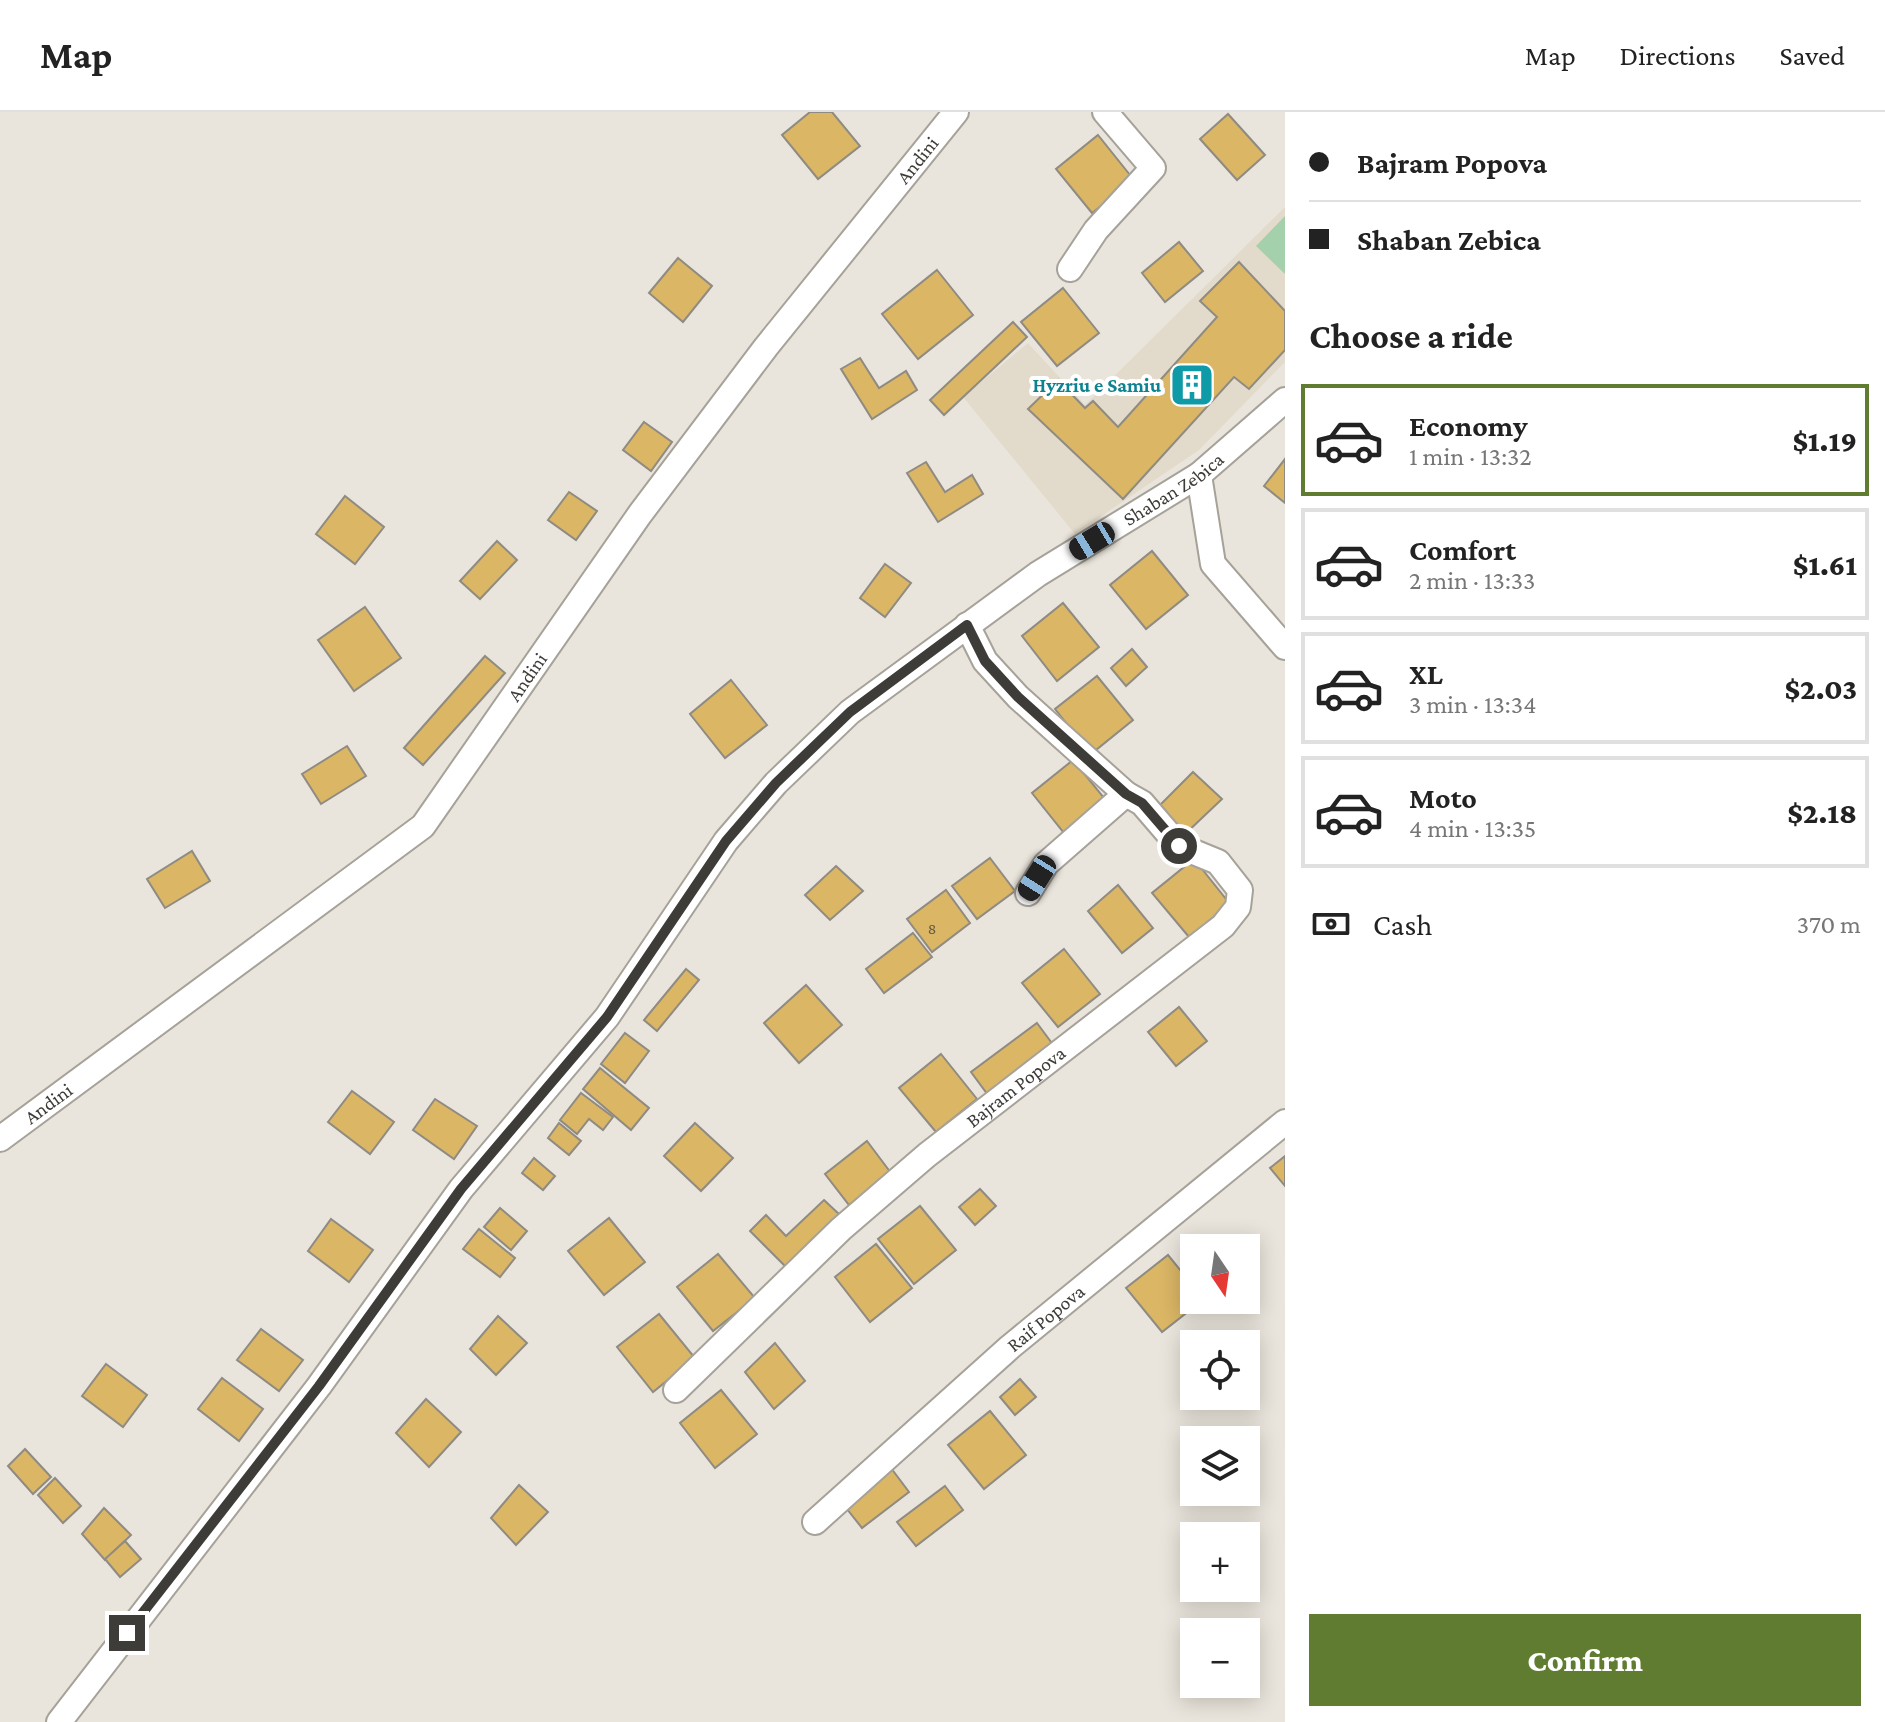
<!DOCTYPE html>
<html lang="en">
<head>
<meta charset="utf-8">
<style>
	body { margin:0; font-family:"Crimson Pro",serif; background:#f6f6f6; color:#222; height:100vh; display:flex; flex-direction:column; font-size:30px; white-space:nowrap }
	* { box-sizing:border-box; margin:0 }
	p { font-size:26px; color:#767676 }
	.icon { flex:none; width:44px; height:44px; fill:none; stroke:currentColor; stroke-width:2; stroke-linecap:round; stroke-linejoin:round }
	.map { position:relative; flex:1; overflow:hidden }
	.details { display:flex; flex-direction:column; background:#fff; width:600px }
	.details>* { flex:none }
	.top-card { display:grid; align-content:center; height:176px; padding:0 24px; background:#fff }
	.needle { width:52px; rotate:167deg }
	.fabs { position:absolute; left:1180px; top:1122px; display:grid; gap:16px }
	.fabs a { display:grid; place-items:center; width:80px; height:80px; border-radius:0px; background:#fff; box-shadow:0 4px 20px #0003; font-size:40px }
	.end { position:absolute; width:36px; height:36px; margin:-18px; border:10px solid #3e3c38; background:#fff; box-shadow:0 0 0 4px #fff }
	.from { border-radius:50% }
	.car { position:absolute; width:24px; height:48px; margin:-24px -12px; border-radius:10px; box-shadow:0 0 6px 2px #0007; background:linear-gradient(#222 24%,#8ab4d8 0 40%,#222 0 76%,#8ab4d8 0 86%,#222 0) }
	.top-card b { display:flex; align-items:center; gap:28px; height:76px; font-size:30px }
	.top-card b+b { border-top:2px solid #e0e0e0 }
	.top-card i { width:20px; height:20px; background:#222 }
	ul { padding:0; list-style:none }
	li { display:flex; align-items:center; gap:24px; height:112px; margin:0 16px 12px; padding:0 8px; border:4px solid #e0e0e0; border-radius:0px }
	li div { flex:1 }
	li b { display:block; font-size:30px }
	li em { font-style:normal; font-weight:800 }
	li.selected { border-color:#5f7c31 }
	li>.icon { width:72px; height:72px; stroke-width:1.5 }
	h2 { padding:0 24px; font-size:36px; line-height:96px }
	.pay { display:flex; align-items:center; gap:20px; height:88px; padding:0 24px; font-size:30px }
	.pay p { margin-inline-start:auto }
	.primary-button { display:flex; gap:16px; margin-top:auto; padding:16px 24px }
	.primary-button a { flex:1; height:92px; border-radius:0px; background:#5f7c31; color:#fff; font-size:32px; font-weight:800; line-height:92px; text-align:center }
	header { display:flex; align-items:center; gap:48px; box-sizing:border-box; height:112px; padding:0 40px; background:#fff; border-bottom:2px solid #e0e0e0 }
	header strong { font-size:38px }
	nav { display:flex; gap:44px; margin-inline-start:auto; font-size:28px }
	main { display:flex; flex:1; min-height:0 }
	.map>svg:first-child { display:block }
	.built { fill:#e2daca }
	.green { fill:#a4d0ac }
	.building { fill:#dab665; stroke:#8f8b82; stroke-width:2 }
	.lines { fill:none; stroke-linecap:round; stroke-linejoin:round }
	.minor-casing { stroke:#a6a299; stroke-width:28 }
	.minor { stroke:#fff; stroke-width:24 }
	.route { stroke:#3e3c38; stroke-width:10 }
	.labels { text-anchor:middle; stroke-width:8; stroke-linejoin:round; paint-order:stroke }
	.number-label { font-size:16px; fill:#655a43 }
	.street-label { font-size:20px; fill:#3e3c38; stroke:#fff }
	.culture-label { font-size:20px; font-weight:bold; fill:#0d838f; stroke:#fff; text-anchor:end }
</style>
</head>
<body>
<header>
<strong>Map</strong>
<nav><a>Map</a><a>Directions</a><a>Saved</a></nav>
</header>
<main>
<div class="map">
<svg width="1285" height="1610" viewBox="0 0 1285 1610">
	<rect width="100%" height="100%" fill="#eae5dc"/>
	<polygon class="built" points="1285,95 1285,250 1199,338 1075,422 963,285 1028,231 1085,293"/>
	<polygon class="green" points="1285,104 1285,162 1256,134"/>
	<g class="building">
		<polygon points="810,0 832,0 860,34 818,67 782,23"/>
		<polygon points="1228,2 1265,43 1237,68 1200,27"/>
		<polygon points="1098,23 1134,68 1092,101 1056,57"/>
		<polygon points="1179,130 1203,159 1165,190 1142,161"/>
		<polygon points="678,146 712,174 683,210 649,181"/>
		<polygon points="1239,150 1285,199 1285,238 1249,277 1234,265 1123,387 1028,297 1058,268 1085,296 1093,289 1118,315 1217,205 1200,189"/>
		<polygon points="937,158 973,203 918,247 882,202"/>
		<polygon points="1063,176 1099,221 1057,254 1021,210"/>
		<polygon points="1013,210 1027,225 944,303 930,288"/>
		<polygon points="860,246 879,276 906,259 917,278 872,307 841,257"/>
		<polygon points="644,310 672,330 651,359 623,338"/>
		<polygon points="1285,347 1285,391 1264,374"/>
		<polygon points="926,350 945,380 972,363 983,382 938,410 907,361"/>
		<polygon points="569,380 597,399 576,428 548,408"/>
		<polygon points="345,384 384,415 355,452 316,422"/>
		<polygon points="497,429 517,448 480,487 460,469"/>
		<polygon points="1152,439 1188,483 1146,517 1110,473"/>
		<polygon points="885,452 911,471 885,505 860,486"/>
		<polygon points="1063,491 1099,535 1057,569 1022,524"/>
		<polygon points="365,495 401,546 354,579 318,528"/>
		<polygon points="1132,537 1147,555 1126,574 1111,556"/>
		<polygon points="485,544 505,561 423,653 404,636"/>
		<polygon points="1097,564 1133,608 1091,642 1055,597"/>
		<polygon points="731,568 767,613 725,646 690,602"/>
		<polygon points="347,634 366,664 321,692 302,662"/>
		<polygon points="1073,648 1109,692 1068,726 1032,681"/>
		<polygon points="1193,660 1222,687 1183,724 1159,694"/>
		<polygon points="192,739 210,769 165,796 147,767"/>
		<polygon points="990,746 1015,779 977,807 952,774"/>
		<polygon points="1194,747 1230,792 1189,825 1152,781"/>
		<polygon points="836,754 863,779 830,808 805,783"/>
		<polygon points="1118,773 1153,816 1122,841 1088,799"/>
		<polygon points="946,778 970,811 932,840 907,807"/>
		<polygon points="913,821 932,845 884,881 866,857"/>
		<polygon points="1064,837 1100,882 1058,915 1022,871"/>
		<polygon points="686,857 699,868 657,919 644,908"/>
		<polygon points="806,873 842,913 799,951 764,911"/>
		<polygon points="1179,895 1207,929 1176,954 1148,920"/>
		<polygon points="1037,911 1054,934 988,983 971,960"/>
		<polygon points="625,921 649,939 625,971 601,952"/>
		<polygon points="941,942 977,987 936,1020 899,976"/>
		<polygon points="600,956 649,996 631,1018 583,977"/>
		<polygon points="352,979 394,1010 370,1042 328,1010"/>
		<polygon points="581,981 613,1005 603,1018 589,1007 577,1022 560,1008"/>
		<polygon points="435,987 477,1014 454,1047 413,1018"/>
		<polygon points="559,1011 581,1029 569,1043 548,1026"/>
		<polygon points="695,1011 733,1046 701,1079 664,1044"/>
		<polygon points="867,1029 891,1061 849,1093 825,1062"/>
		<polygon points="1285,1044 1285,1074 1270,1056"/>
		<polygon points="534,1046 555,1064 543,1078 522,1061"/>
		<polygon points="980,1077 996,1094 975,1113 959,1095"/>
		<polygon points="824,1088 840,1103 786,1155 750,1119 766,1103 786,1124"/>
		<polygon points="920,1094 956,1138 914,1172 878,1127"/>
		<polygon points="500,1096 527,1119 511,1138 484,1115"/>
		<polygon points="609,1106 645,1150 604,1183 568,1139"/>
		<polygon points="331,1107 373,1138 349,1170 308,1139"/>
		<polygon points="479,1117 515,1146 500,1165 463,1137"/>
		<polygon points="876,1132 912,1176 870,1210 835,1165"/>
		<polygon points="718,1142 755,1186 713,1219 677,1175"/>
		<polygon points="1168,1143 1194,1175 1194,1188 1203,1188 1162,1220 1126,1176"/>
		<polygon points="659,1202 695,1246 653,1280 617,1235"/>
		<polygon points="498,1204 527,1231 496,1263 470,1237"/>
		<polygon points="261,1217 303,1248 279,1279 237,1248"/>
		<polygon points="775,1231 805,1269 774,1297 745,1260"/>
		<polygon points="106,1252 147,1283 123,1315 82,1284"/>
		<polygon points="222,1266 263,1297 239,1329 198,1297"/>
		<polygon points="1020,1267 1036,1285 1015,1303 1000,1285"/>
		<polygon points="721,1278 757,1322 715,1356 680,1311"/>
		<polygon points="426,1287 461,1320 429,1355 396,1321"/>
		<polygon points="990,1299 1026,1343 984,1377 948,1333"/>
		<polygon points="25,1337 51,1365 33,1382 8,1354"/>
		<polygon points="871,1356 886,1374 866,1392 849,1374"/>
		<polygon points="891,1356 909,1380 862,1416 843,1392"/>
		<polygon points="55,1366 81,1394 63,1411 38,1383"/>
		<polygon points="519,1373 548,1400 516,1433 491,1406"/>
		<polygon points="945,1374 963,1398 916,1434 897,1410"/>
		<polygon points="104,1396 131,1423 105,1448 82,1422"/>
		<polygon points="125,1429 141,1447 120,1465 105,1447"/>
	</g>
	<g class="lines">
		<g class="minor-casing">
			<g id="minor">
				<polyline points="1070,157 1096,118 1153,56 1105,0"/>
				<polyline points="1199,363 1213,452 1285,535"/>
				<polyline points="1028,781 1046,752 1126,682"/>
				<path id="s1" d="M 0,1027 L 423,714 L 640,402 L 766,235 L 956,0"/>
				<path id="s2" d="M 676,1278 L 841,1117 L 927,1043 L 1223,814 L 1238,795 L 1240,778 L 1218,750 L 1179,734 L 1142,691 L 1126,682 L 1018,585 L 985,549 L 967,513"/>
				<path id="s3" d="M 815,1410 L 1010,1235 L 1285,1010"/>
				<path id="s4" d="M 59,1610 L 319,1274 L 461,1077 L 607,905 L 726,729 L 776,671 L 850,600 L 1038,462 L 1199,363 L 1285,288"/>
			</g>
		</g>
		<use href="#minor" class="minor"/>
	</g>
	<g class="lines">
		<polyline class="route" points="127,1521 319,1274 461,1077 607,905 726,729 776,671 850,600 967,513 985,549 1018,585 1126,682 1142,691 1179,734"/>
	</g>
	<defs>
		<g id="building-square" transform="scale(2.3)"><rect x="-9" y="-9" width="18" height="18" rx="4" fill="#0f9aa8" stroke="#fff"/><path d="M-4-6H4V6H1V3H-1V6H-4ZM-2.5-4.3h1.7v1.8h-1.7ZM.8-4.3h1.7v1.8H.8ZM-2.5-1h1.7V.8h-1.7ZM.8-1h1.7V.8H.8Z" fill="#fff"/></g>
	</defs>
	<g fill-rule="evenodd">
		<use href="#building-square" x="1192" y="273"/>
	</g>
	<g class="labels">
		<g class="number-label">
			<text x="932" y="822">8</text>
		</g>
		<g class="street-label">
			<text dy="7" stroke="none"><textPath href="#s1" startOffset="1356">Andini</textPath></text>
			<text dy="7" stroke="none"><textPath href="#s4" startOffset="1678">Shaban Zebica</textPath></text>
			<text dy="7" stroke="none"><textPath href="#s1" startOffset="708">Andini</textPath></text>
			<text dy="7" stroke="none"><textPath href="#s2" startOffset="456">Bajram Popova</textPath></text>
			<text dy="7" stroke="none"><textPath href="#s1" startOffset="60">Andini</textPath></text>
			<text dy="7" stroke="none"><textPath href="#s3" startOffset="308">Raif Popova</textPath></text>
		</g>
		<g class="culture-label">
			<text x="1161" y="280">Hyzriu e Samiu</text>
		</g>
	</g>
</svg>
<div class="fabs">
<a><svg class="needle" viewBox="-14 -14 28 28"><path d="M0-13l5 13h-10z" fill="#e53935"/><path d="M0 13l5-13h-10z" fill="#767676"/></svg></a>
<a><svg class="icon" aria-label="locate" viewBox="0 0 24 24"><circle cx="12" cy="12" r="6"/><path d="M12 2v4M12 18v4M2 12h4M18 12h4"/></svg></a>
<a><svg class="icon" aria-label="layers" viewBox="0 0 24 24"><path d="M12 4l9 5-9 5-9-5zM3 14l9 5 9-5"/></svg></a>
<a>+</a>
<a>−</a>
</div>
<i class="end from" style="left:1179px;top:734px"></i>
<i class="end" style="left:127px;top:1521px"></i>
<i class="car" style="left:1092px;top:429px;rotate:239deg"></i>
<i class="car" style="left:1037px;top:766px;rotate:212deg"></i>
</div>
<section class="details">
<div class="top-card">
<b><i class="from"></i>Bajram Popova</b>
<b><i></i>Shaban Zebica</b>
</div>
<h2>Choose a ride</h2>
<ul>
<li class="selected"><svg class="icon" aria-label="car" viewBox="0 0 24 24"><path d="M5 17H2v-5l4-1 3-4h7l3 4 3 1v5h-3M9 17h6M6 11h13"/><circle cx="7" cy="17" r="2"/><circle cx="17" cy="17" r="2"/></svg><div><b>Economy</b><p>1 min · 13:32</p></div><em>$1.19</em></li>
<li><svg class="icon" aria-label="car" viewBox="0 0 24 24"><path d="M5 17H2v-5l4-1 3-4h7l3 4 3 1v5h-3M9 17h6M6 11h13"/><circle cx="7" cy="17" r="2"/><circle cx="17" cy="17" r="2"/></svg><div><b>Comfort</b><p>2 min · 13:33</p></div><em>$1.61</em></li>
<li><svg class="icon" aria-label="car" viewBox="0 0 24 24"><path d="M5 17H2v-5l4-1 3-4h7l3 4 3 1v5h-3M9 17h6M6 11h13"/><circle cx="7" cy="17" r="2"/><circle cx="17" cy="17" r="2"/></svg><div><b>XL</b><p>3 min · 13:34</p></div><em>$2.03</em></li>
<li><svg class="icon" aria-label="car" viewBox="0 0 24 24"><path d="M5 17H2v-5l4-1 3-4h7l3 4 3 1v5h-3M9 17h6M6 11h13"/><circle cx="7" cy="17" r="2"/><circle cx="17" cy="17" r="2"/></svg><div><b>Moto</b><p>4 min · 13:35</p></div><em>$2.18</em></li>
</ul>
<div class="pay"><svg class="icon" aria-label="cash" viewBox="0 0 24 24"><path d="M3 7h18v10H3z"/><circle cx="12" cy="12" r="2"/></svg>Cash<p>370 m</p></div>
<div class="primary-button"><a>Confirm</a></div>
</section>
</main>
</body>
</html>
